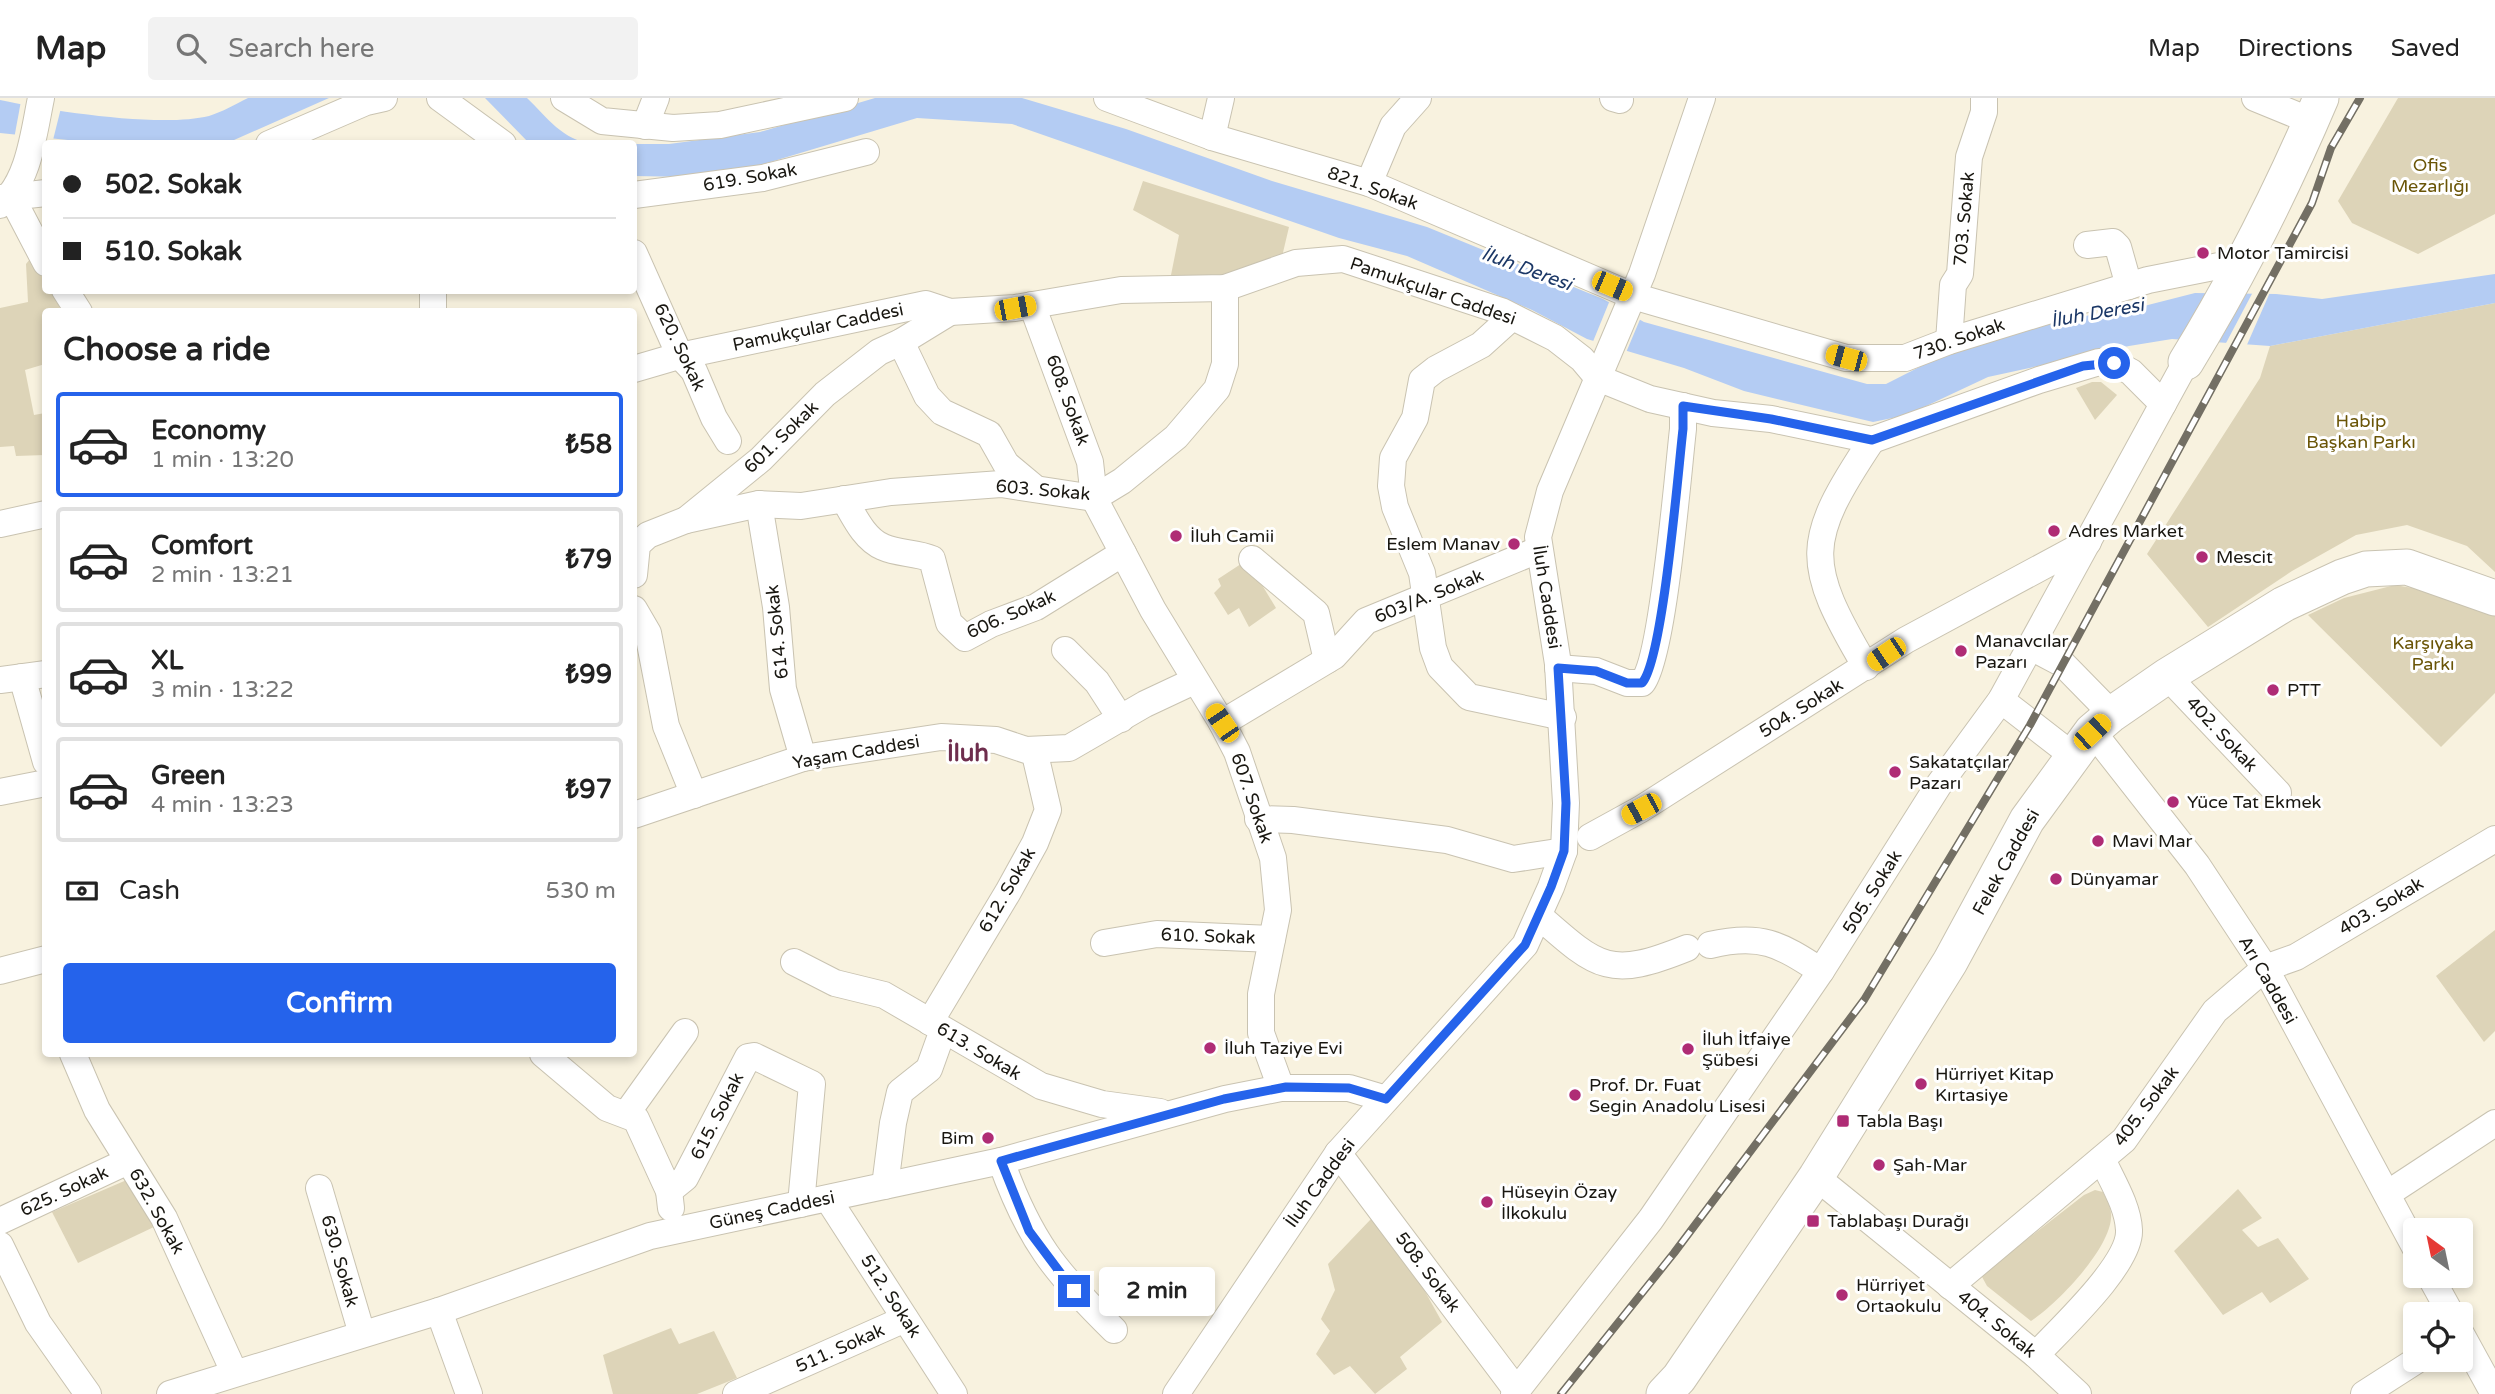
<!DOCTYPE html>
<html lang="en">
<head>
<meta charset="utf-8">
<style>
	body { margin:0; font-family:"Varela Round",sans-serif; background:#f2f2f2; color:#222; height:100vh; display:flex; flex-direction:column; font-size:26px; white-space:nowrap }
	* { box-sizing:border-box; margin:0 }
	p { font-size:23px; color:#767676 }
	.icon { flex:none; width:38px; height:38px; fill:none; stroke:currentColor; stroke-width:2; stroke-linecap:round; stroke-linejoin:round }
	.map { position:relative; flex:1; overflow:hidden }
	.details { position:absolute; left:42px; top:210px; width:595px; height:749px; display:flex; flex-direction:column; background:#fff; border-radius:7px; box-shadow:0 4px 10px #0003 }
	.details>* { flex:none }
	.hud { position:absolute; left:42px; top:42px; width:595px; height:154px; border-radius:7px; box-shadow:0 4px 10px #0003; display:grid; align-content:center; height:154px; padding:0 21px; background:#fff }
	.needle { width:46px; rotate:327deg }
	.tools { position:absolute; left:2403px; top:1120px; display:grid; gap:14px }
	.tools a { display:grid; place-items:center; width:70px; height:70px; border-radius:7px; background:#fff; box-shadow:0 4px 10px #0003; font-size:35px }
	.end { position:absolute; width:32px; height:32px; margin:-16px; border:9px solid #2563eb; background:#fff; box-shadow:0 0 0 4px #fff }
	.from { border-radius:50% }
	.bubble { position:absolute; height:49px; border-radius:7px; background:#fff; box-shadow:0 4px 10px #0003; font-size:23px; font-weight:700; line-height:49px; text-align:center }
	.car { position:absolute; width:21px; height:42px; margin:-21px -10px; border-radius:9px; box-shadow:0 0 5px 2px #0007; background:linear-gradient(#f5c518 24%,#345 0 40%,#f5c518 0 76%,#345 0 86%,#f5c518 0) }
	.hud b { display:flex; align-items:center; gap:24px; height:66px; font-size:26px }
	.hud b+b { border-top:2px solid #e0e0e0 }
	.hud i { width:18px; height:18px; background:#222 }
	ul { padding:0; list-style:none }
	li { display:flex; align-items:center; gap:21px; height:105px; margin:0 14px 10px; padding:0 7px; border:4px solid #e0e0e0; border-radius:7px }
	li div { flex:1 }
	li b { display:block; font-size:26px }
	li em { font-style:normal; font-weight:700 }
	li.selected { border-color:#2563eb }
	li>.icon { width:63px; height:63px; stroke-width:1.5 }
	h2 { padding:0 21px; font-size:32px; line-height:84px }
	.pay { display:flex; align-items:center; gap:18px; height:77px; padding:0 21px; font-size:26px }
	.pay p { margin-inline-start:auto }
	.cta { display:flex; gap:14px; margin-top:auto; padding:14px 21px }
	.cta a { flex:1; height:80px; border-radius:7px; background:#2563eb; color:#fff; font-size:28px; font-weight:700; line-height:80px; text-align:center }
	header { display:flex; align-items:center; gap:42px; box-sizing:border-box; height:98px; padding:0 35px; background:#fff; border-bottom:2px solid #e0e0e0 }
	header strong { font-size:33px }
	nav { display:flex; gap:38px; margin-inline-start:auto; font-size:24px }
	.search { width:490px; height:63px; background:#f2f2f2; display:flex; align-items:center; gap:18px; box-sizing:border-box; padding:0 24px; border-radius:7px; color:#767676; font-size:26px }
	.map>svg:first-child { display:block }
	.green { fill:#ddd4b8 }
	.water { fill:#b4ccf3 }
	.pier { fill:#f8f2df }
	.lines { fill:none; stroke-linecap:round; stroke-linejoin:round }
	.minor-casing { stroke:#c9c3b1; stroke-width:28 }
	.major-casing { stroke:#c9c3b1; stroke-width:37 }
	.minor { stroke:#fff; stroke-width:26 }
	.major { stroke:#fff; stroke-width:35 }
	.rail-casing { stroke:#736f64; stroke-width:8 }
	.rail { stroke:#fff; stroke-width:5; stroke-dasharray:16; stroke-linecap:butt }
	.route { stroke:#2563eb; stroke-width:9 }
	.poi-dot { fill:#af2c75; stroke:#fff; stroke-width:2.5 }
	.labels { text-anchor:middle; stroke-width:6; stroke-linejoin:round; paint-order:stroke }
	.park-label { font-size:18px; fill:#6a5507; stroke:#fff }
	.street-label { font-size:18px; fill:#191711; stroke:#fff }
	.poi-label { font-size:18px; fill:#191711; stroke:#fff; text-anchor:start }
	.water-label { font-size:19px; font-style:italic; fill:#1b3766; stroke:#fff }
	.district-label { font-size:24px; font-weight:bold; fill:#6e2d4d; stroke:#fff }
</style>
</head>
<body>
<header>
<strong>Map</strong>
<div class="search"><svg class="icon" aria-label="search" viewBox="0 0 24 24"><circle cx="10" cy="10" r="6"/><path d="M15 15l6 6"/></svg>Search here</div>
<nav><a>Map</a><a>Directions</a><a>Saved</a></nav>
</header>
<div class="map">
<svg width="2495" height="1296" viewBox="0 0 2495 1296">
	<rect width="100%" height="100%" fill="#f8f2df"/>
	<g class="green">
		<polygon points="2398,0 2495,0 2495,116 2418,156 2352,125 2338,103"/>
		<polygon points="1143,83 1289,129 1281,163 1230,182 1171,177 1179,137 1133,112"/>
		<polygon points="30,161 45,183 46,192 54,195 61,213 46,214 45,266 25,272 34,317 45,315 45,357 16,358 14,348 0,349 0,210 28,204 26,166"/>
		<polygon points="2495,205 2495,474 2467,448 2407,427 2356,437 2292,473 2208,529 2147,456 2260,280 2270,248"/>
		<polygon points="2092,284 2101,284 2117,297 2095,322 2076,290"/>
		<polygon points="1247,462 1276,510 1249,529 1239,510 1228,517 1214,495 1221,488 1218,481"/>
		<polygon points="2395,487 2447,496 2495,510 2495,595 2441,649 2308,517 2344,500"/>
		<polygon points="2495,832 2495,933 2484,944 2436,878"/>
		<polygon points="129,1081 156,1128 78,1165 52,1114"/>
		<polygon points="2238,1091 2262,1120 2242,1132 2258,1149 2278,1140 2309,1181 2270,1205 2262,1194 2223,1217 2174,1153"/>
		<path d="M 2095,1092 L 2103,1094 C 2107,1103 2112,1110 2111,1120 C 2109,1152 2057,1206 2031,1223 L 1987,1188 L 1981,1177 L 2084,1097 Z"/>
		<polygon points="1371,1121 1417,1179 1442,1224 1400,1259 1407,1271 1375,1296 1350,1268 1334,1277 1316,1256 1330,1233 1321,1221 1335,1192 1328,1166"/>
		<polygon points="671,1230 679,1246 714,1233 737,1280 697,1296 613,1296 603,1257"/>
	</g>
	<g class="water">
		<path d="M 248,0 L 329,0 L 225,46 L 97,45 L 0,35 L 0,2 C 51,13 160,30 209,18 C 222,14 236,6 248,0 Z"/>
		<path d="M 485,0 L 527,0 C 546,18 564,44 592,45 L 529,45 Z"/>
		<polygon points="875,0 1022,0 1126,31 1272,83 1427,129 1603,201 1644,224 1867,286 1886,286 1945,256 2032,227 2144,208 2195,195 2276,196 2322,201 2495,176 2495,205 2270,248 2172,241 2129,248 1988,279 1907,317 1873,324 1744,293 1684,270 1587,241 1532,212 1407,158 1339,140 1012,26 917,20 757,68 689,79 634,78 634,46 669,46 760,34"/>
	</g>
	<g class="pier">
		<polygon points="21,3 61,10 52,46 14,41"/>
		<polygon points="2254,192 2271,192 2246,249 2225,247"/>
		<polygon points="1610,202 1641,219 1625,257 1592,246"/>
	</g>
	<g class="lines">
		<g class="minor-casing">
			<g id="minor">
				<polyline points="440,0 503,46"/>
				<polyline points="564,0 602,23 673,30 720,27 845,0"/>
				<polyline points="1107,0 1212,39 1369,85 1633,198 1846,260 1905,260 1949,243 2148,182 2244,163"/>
				<polyline points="1613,0 1620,2"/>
				<polyline points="2255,0 2311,23"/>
				<polyline points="645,28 656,0"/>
				<polyline points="1212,39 1221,0"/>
				<polyline points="269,46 366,4 384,0"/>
				<polyline points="1369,85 1393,28 1418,0"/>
				<polyline points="634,97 763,80 866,54"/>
				<polyline points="11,98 46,165"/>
				<polyline points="0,100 46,95"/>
				<path d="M 0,107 C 29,85 34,33 41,0"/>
				<polyline points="2087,147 2113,144 2118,149 2129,188"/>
				<polyline points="634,155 680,258 694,273 714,320 728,343"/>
				<polyline points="65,192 79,214"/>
				<polyline points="1032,207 1090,364 1094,400 1153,512 1222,625 1237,654 1273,760 1278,812 1261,896 1261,935 1281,990"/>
				<polyline points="433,214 433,192"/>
				<polyline points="1512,219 1481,247 1436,271 1422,282 1415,320 1393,360 1391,388 1395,409 1422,475 1433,550 1440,569 1469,599 1563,619"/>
				<polyline points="1949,243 1953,187 1960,176 1969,59 1984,14 1984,0"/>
				<polyline points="901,244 927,298 942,314 989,336 1006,366 1036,391"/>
				<polyline points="634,271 675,259 926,206 950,214 1015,210 1121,192 1225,190 1296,165 1343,161 1501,213 1555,240 1582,261 1598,280 1650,301 1713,315 1771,321 1872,342 2039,282 2099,264 2114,265 2131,274 2163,306"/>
				<path d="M 844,401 C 854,418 864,441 883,449 C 898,456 916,454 932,461 L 949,525 L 965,540 L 991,526 L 1036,509 L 1123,455"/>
				<polyline points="759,406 776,509 783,591 803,660"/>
				<polyline points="686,422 759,406 801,408 891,394 1001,386 1094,400 1122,383 1176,339 1217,291 1225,266 1225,190"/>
				<polyline points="0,426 46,416"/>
				<polyline points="1252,461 1316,515 1327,562"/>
				<polyline points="634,477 637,447 648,437 686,422 761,361 825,296 879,254 901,244 950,214"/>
				<polyline points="634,511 648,535 666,628 694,697"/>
				<polyline points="2031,549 2063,566 2112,616"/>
				<polyline points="1065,552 1097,584 1121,621"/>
				<path d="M 1866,569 C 1804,464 1804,444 1872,342"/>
				<path d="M 1558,570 L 1596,573 L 1627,585 L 1642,585 C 1663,562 1678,374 1683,331 L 1683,308"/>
				<polyline points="2167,578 2278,695"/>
				<polyline points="22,579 46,664"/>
				<polyline points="0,582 46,576"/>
				<polyline points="2001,602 2072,657"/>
				<polyline points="1222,625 1334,558 1366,523 1538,452"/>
				<polyline points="2092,633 2197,767 2265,870 2415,1149"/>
				<polyline points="0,694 46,685"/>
				<polyline points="634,717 803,660 941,639 996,642 1026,652 1069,650 1145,606 1194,583"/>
				<polyline points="1258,721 1293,722 1447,742 1513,761 1564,753"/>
				<polyline points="1590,739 1641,711 1906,542 2088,444"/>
				<path d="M 1539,818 C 1599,871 1610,881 1687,850"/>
				<polyline points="1104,845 1157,836 1272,841"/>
				<path d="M 1710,847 C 1761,835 1779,846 1821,873"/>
				<polyline points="794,864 835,885 884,897 1041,988 1102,1006 1160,1014"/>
				<polyline points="0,873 46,861"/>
				<polyline points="930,924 1008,794 1035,745 1048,712 1034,652"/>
				<polyline points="73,956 97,1012 164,1120 234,1274"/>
				<polyline points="543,956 607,1010 636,1021 669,1093 671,1110"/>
				<polyline points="627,1015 685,934"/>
				<polyline points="1338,1055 1517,1293"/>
				<path d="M 1001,1063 C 1029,1142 1055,1174 1114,1232"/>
				<polyline points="1816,1079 2036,1257 2078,1296"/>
				<polyline points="885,1088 893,1025 900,994 929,971 943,932"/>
				<polyline points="319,1090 362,1236"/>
				<polyline points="669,1093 685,1080 748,959 754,958 812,986 801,1106"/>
				<polyline points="2387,1096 2495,1025"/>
				<polyline points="828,1101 954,1296"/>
				<polyline points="0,1123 128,1063"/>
				<polyline points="0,1147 38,1225 88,1296"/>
				<polyline points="2430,1178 2451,1216"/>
				<polyline points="1950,1188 2124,1042 2215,913 2265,870 2296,859 2495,741"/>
				<polyline points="439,1213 469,1296"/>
				<polyline points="2460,1234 2494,1296"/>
				<path d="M 2036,1257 C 2060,1231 2131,1166 2129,1132 C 2128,1108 2112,1083 2102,1061"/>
				<polyline points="170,1296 439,1213 650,1138 1001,1063 1225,1001 1281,990 1349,990 1386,1001"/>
				<polyline points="736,1296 905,1221"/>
				<polyline points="1176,1296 1338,1055 1525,847 1551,789 1564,753 1566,705 1558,566 1538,439 1550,393 1642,176 1702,0"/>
				<polyline points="1514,1296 1651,1121 1821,873 1938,688 2001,602 2186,264"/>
				<polyline points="2364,1296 2417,1262"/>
			</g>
		</g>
		<g class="major-casing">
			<g id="major">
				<path d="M 2186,264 C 2238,179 2282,92 2321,0"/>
				<polyline points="1664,1296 1679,1280 1816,1079 1950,864 2027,722 2092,633 2112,616 2167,578 2284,506 2342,479 2366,471 2407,469 2495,500"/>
			</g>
		</g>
		<use href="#minor" class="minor"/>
		<use href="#major" class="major"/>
		<g class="rail-casing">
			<polyline id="rail" points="1561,1296 1674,1155 1864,902 2030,627 2312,105 2331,50 2360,0"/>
		</g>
		<use href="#rail" class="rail"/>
	</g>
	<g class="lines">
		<path class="route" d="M 1074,1193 L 1029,1133 L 1001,1063 L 1224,1001 L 1286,989 L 1349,990 L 1386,1001 L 1525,847 L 1551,789 L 1564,753 L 1566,705 L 1558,570 L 1596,573 L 1627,585 L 1642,585 C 1663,562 1678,373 1683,331 L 1683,308 L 1771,321 L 1872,342 L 2083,268 L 2114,265"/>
	</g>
	<g class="poi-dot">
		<circle cx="2203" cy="155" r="7"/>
		<circle cx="2054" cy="433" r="7"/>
		<circle cx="1176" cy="438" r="7"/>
		<circle cx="1514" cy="446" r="7"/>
		<circle cx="2202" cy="459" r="7"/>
		<circle cx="1961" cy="553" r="7"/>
		<circle cx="2273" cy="592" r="7"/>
		<circle cx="1895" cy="674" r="7"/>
		<circle cx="2173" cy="704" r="7"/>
		<circle cx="2098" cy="743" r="7"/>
		<circle cx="2056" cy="781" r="7"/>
		<circle cx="1210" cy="950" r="7"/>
		<circle cx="1688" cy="951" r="7"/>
		<circle cx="1921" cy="986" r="7"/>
		<circle cx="1575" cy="997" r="7"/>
		<rect x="1836" y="1016" width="14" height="14" rx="3.5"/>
		<circle cx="988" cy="1040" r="7"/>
		<circle cx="1879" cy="1067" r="7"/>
		<circle cx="1487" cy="1104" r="7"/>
		<rect x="1806" y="1116" width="14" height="14" rx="3.5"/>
		<circle cx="1842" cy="1197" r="7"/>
	</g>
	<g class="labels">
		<g class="park-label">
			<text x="2430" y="73">Ofis<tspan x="2430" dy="21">Mezarlığı</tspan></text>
			<text x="2361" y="329">Habip<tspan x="2361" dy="21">Başkan Parkı</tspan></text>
			<text x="2433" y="551">Karşıyaka<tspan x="2433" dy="21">Parkı</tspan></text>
		</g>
		<g class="street-label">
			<text transform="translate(750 79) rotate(-10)" y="6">619. Sokak</text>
			<text transform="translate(1373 90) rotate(20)" y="6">821. Sokak</text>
			<text transform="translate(1964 121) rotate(-85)" y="6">703. Sokak</text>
			<text transform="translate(1433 193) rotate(19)" y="6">Pamukçular Caddesi</text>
			<text transform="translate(818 229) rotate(-12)" y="6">Pamukçular Caddesi</text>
			<text transform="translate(1959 241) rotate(-19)" y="6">730. Sokak</text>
			<text transform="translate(680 249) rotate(64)" y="6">620. Sokak</text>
			<text transform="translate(1068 302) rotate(70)" y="6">608. Sokak</text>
			<text transform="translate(781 339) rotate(-44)" y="6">601. Sokak</text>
			<text transform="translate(1043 392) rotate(5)" y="6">603. Sokak</text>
			<text transform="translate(1429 498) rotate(-22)" y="6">603/A. Sokak</text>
			<text transform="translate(1547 499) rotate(81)" y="6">İluh Caddesi</text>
			<text transform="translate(1011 516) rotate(-24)" y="6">606. Sokak</text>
			<text transform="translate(777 534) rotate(-96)" y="6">614. Sokak</text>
			<text transform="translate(1801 610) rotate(-32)" y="6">504. Sokak</text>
			<text transform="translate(2222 636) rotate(47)" y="6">402. Sokak</text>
			<text transform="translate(856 654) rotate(-10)" y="6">Yaşam Caddesi</text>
			<text transform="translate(1252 700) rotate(71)" y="6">607. Sokak</text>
			<text transform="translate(2006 764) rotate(-61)" y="6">Felek Caddesi</text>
			<text transform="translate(1007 792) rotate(-60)" y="6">612. Sokak</text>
			<text transform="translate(1872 794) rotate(-58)" y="6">505. Sokak</text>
			<text transform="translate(2381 808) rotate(-31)" y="6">403. Sokak</text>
			<text transform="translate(1208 838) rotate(2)" y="6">610. Sokak</text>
			<text transform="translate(2268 882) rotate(60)" y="6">Arı Caddesi</text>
			<text transform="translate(979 953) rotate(31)" y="6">613. Sokak</text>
			<text transform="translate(2146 1008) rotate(-53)" y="6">405. Sokak</text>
			<text transform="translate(717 1018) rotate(-63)" y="6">615. Sokak</text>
			<text transform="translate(1320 1085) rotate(-54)" y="6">İluh Caddesi</text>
			<text transform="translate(64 1093) rotate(-25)" y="6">625. Sokak</text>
			<text transform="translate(772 1112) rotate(-12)" y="6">Güneş Caddesi</text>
			<text transform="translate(157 1113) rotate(61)" y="6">632. Sokak</text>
			<text transform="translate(340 1163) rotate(74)" y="6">630. Sokak</text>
			<text transform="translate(1428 1174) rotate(53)" y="6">508. Sokak</text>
			<text transform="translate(891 1198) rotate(57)" y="6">512. Sokak</text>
			<text transform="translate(1997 1226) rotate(39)" y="6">404. Sokak</text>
			<text transform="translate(840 1250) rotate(-24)" y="6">511. Sokak</text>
		</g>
		<g class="poi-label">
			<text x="2217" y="161">Motor Tamircisi</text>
			<text x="2068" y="439">Adres Market</text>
			<text x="1190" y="444">İluh Camii</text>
			<text x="1500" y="452" text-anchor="end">Eslem Manav</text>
			<text x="2216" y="465">Mescit</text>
			<text x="1975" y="549">Manavcılar<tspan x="1975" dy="21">Pazarı</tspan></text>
			<text x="2287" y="598">PTT</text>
			<text x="1909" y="670">Sakatatçılar<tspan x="1909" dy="21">Pazarı</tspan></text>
			<text x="2187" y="710">Yüce Tat Ekmek</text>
			<text x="2112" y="749">Mavi Mar</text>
			<text x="2070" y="787">Dünyamar</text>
			<text x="1702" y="947">İluh İtfaiye<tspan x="1702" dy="21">Şübesi</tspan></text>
			<text x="1224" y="956">İluh Taziye Evi</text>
			<text x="1935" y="982">Hürriyet Kitap<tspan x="1935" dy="21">Kırtasiye</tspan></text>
			<text x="1589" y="993">Prof. Dr. Fuat<tspan x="1589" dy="21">Segin Anadolu Lisesi</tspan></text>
			<text x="1857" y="1029">Tabla Başı</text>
			<text x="974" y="1046" text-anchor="end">Bim</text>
			<text x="1893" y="1073">Şah-Mar</text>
			<text x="1501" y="1100">Hüseyin Özay<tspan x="1501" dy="21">İlkokulu</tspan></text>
			<text x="1827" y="1129">Tablabaşı Durağı</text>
			<text x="1856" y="1193">Hürriyet<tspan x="1856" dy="21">Ortaokulu</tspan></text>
		</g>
		<g class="water-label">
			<text transform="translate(1527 170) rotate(20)" y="7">İluh Deresi</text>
			<text transform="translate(2097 214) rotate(-10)" y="7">İluh Deresi</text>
		</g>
		<g class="district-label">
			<text x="968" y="663">İluh</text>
		</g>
	</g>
</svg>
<div class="tools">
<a><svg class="needle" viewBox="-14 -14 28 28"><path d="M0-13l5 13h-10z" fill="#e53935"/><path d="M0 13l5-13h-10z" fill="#767676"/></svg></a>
<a><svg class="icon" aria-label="locate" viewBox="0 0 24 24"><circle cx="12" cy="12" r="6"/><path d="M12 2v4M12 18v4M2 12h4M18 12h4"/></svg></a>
</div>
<i class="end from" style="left:2114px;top:265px"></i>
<i class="end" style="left:1074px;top:1193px"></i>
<div class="bubble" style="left:1099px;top:1169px;width:116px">2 min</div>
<i class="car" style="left:1612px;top:188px;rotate:113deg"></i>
<i class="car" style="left:1015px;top:210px;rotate:79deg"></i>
<i class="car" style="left:1846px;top:260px;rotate:285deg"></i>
<i class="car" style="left:1886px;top:556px;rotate:236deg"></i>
<i class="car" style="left:1222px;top:625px;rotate:326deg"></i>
<i class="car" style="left:2092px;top:634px;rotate:47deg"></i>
<i class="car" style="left:1641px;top:711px;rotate:242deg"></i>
<div class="hud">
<b><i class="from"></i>502. Sokak</b>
<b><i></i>510. Sokak</b>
</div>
<section class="details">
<h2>Choose a ride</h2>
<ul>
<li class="selected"><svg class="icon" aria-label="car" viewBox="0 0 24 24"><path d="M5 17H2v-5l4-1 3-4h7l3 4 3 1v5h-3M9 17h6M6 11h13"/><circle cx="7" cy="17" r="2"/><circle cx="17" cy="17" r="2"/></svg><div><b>Economy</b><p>1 min · 13:20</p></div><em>₺58</em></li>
<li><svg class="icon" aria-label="car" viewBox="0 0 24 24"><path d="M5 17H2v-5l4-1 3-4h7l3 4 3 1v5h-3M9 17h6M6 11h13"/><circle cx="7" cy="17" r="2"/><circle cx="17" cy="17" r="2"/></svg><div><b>Comfort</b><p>2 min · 13:21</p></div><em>₺79</em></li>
<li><svg class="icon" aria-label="car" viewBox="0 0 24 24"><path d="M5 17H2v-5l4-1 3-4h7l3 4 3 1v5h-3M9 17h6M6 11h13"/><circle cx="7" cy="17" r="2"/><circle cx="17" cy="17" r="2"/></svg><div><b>XL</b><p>3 min · 13:22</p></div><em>₺99</em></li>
<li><svg class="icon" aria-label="car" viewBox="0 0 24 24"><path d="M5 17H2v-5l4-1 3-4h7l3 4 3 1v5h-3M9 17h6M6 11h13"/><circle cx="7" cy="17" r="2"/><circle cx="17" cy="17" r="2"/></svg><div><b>Green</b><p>4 min · 13:23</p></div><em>₺97</em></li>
</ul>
<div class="pay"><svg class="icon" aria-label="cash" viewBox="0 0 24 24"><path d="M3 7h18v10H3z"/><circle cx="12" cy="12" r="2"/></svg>Cash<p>530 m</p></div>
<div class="cta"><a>Confirm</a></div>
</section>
</div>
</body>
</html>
